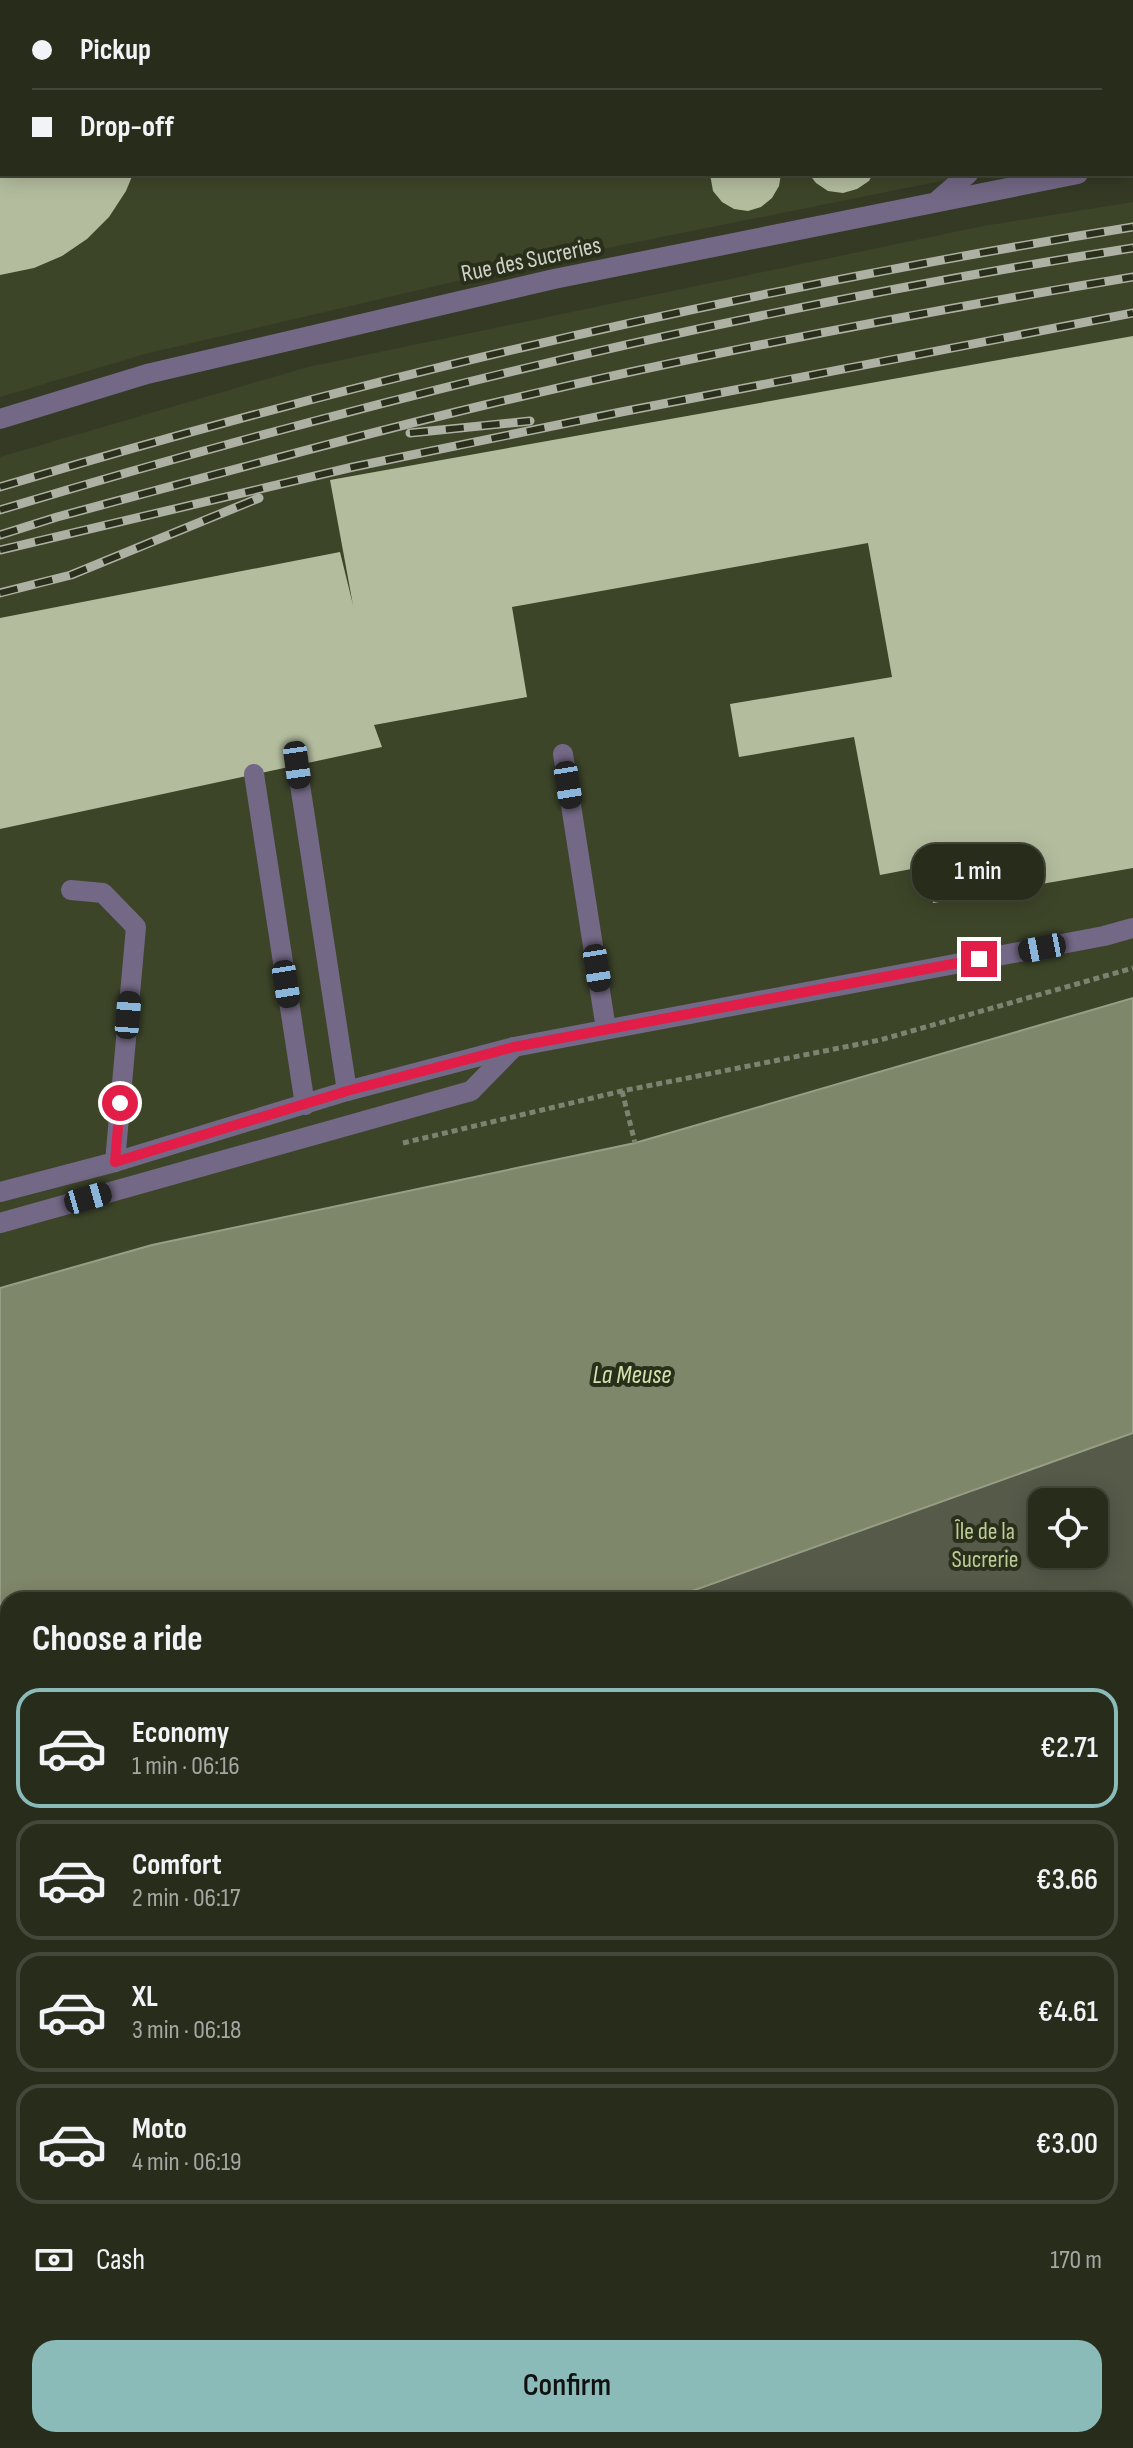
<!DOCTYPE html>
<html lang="en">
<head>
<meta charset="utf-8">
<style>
	body { margin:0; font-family:"Sofia Sans Condensed",sans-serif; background:#333828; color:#f1f3f6; height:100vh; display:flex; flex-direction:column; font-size:30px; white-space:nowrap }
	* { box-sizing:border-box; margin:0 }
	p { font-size:26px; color:#a4a7a3 }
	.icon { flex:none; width:44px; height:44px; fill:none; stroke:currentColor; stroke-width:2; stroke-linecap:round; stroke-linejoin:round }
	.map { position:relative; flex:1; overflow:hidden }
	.panel { position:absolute; left:0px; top:1592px; width:1134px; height:856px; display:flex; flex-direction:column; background:#272c1b; border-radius:24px 24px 0 0; box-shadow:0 4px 20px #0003,0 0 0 2px #43483a }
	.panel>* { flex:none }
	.banner { position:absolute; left:0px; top:0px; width:1134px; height:176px; box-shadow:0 4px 20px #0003,0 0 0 2px #43483a; display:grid; align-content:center; height:176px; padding:0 32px; background:#272c1b }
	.fabs { position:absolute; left:1028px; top:1488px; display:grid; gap:16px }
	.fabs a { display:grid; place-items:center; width:80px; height:80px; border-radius:16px; background:#272c1b; box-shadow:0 4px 20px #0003,0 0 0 2px #43483a; font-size:40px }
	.end { position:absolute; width:36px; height:36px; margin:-18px; border:10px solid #e11d48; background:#fff; box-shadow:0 0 0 4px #fff }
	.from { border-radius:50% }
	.bubble { position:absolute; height:56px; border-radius:24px; background:#272c1b; box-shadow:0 4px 20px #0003,0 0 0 2px #43483a; font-size:26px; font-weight:600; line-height:56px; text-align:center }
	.car { position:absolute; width:24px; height:48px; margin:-24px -12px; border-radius:10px; box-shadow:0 0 6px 2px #0007; background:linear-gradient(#222 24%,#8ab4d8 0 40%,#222 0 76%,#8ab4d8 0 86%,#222 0) }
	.banner b { display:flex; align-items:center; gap:28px; height:76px; font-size:30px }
	.banner b+b { border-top:2px solid #43483a }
	.banner i { width:20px; height:20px; background:#f1f3f6 }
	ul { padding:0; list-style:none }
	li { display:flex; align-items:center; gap:24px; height:120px; margin:0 16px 12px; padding:0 16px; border:4px solid #43483a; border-radius:24px }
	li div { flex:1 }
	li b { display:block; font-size:30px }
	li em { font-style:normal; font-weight:600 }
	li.current { border-color:#8bbbb9 }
	li>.icon { width:72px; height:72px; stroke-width:1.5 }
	h2 { padding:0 32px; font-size:36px; line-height:96px }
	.pay { display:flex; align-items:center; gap:20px; height:88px; padding:0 32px; font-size:30px }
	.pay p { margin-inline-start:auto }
	.primary-button { display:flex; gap:16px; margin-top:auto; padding:16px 32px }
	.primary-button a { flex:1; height:92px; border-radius:24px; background:#8bbbb9; color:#111; font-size:32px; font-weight:600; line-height:92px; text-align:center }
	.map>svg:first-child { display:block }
	.built { fill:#3d4529 }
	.green { fill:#555a49; fill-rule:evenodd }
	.water { fill:#7f876a; stroke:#979e86; stroke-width:2 }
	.building { fill:#b3bd9e }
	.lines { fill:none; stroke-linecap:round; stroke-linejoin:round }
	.path { stroke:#7e8371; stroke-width:5; stroke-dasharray:6 4; stroke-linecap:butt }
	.minor { stroke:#736885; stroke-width:20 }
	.major { stroke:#af96d1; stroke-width:20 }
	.rail-casing { stroke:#adb1a3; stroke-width:9 }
	.rail { stroke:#2a2f1b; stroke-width:6; stroke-dasharray:18; stroke-linecap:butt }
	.route { stroke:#e11d48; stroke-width:10 }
	.labels { text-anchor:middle; stroke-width:8; stroke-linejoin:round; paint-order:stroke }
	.street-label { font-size:24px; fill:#cfd3c7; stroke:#2a2f1b }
	.park-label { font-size:24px; fill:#bccc97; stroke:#2a2f1b }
	.water-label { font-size:26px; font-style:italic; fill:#d3e3ad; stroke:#2a2f1b }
</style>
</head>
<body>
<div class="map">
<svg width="1133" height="2448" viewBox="0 0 1133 2448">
	<rect width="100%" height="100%" fill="#343a24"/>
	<g class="built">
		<polygon points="0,0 1133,0 1133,144 1132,2 2,2 2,174 976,174 552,259 145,354 0,397"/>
		<polygon points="1133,202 1133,998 635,1143 152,1245 0,1288 0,457 308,367 983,226"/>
	</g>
	<g class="green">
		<path d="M 1133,1433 L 1133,1624 L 1126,1626 L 1126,1600 L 667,1600 ZM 1042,1502 L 1094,1502 L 1094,1554 L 1042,1554 Z"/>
		<polygon points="8,1773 8,1970 0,1975 0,1775"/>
		<polygon points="1133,1874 1133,2101 1126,2104 1126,1876"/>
		<polygon points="8,2274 8,2440 309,2440 289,2448 0,2448 0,2277"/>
	</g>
	<g class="water">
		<polygon points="1133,998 1133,1433 667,1600 8,1600 8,1773 0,1775 0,1288 152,1245 635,1143"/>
		<polygon points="1133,1624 1133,1877 1126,1879 1126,1626"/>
		<polygon points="8,1970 8,2274 0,2277 0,1975"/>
	</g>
	<g class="building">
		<polygon points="0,174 133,174 126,191 109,217 87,239 62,256 34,268 0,275"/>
		<polygon points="710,174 781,174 779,186 772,198 761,207 748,211 734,209 722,202 713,191"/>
		<polygon points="809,174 873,174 869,181 857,189 843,193 828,191 816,183"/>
		<polygon points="1133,336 1133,868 933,903 927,866 880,875 854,737 739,757 730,704 892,677 868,543 512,607 527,697 374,725 382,747 0,829 0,618 340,552 353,605 330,480"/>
		<polygon points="1133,2243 1133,2290 1126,2293 1128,2268 1126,2246"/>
		<polygon points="777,2440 812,2440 816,2448 780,2448"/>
	</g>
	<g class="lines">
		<g class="path">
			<polyline points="622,1091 635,1143"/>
			<polyline points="403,1143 622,1091 880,1040 1133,968"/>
			<polyline points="1126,1914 1133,1912"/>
			<polyline points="0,2311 8,2307"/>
		</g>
		<g class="minor">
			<polyline points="1132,65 1133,65"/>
			<polyline points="1132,164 1133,164"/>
			<polyline points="938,200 968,174"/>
			<polyline points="0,419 147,374 554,279 1078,174"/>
			<polyline points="563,754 606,1029"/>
			<polyline points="297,765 347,1091"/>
			<polyline points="254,774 305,1105"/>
			<polyline points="71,890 103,893 136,927 115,1162"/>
			<polyline points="0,1192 115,1162 347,1091 514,1047 1104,936 1133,928"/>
			<polyline points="0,1223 471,1091 514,1047"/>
		</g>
		<g class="major">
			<polyline points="1126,2173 1133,2170"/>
			<polyline points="451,2448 470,2440"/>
		</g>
		<g class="rail-casing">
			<g id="rail">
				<polyline points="410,433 530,421"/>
				<path d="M 0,487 C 372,375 750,289 1133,227"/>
				<path d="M 0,510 C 371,398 750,308 1133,248"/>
				<path d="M 0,535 L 57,517 C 200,479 342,439 485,405 C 699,354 916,313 1133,277"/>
				<polyline points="0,550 353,467 621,412 1133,313"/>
				<polyline points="0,593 71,575 259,498"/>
			</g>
		</g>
		<use href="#rail" class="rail"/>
	</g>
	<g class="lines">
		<polyline class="route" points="120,1103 115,1162 347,1091 514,1047 979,959"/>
	</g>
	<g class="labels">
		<g class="street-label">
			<text transform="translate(531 259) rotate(-12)" y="8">Rue des Sucreries</text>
		</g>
		<g class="park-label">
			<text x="985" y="1539">Île de la<tspan x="985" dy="28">Sucrerie</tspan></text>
		</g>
		<g class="water-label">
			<text x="632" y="1383">La Meuse</text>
		</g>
	</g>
</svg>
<div class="fabs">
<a><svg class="icon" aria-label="locate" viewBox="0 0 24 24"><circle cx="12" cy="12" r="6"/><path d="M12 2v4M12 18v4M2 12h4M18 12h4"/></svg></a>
</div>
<i class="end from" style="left:120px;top:1103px"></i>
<i class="end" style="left:979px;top:959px"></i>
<div class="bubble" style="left:912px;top:844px;width:132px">1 min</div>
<i class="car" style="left:297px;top:765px;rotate:172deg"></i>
<i class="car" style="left:568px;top:785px;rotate:171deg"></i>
<i class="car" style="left:1042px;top:948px;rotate:259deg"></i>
<i class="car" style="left:597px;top:968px;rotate:171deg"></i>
<i class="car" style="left:286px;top:984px;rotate:171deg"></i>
<i class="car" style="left:128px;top:1015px;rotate:5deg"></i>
<i class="car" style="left:88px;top:1198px;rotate:74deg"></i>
<div class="banner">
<b><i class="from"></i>Pickup</b>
<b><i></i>Drop-off</b>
</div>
<section class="panel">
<h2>Choose a ride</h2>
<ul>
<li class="current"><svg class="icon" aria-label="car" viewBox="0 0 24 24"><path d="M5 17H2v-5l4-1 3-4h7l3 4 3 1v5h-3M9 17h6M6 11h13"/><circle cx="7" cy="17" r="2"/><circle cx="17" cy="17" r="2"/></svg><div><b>Economy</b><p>1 min · 06:16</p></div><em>€2.71</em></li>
<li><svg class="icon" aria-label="car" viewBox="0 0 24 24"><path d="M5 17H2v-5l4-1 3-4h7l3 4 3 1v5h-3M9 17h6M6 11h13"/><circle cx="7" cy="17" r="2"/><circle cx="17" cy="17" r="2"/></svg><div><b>Comfort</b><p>2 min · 06:17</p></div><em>€3.66</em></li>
<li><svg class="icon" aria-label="car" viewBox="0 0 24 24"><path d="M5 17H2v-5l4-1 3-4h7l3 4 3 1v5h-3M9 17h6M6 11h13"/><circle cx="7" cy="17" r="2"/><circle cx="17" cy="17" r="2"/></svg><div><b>XL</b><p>3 min · 06:18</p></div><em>€4.61</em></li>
<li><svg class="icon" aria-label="car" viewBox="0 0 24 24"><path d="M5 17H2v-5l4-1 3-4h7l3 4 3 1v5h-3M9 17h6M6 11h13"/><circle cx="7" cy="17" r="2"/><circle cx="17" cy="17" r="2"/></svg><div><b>Moto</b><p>4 min · 06:19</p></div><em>€3.00</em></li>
</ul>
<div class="pay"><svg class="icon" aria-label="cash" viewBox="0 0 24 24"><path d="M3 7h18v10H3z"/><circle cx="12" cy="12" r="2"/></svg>Cash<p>170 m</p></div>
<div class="primary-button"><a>Confirm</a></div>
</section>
</div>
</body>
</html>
